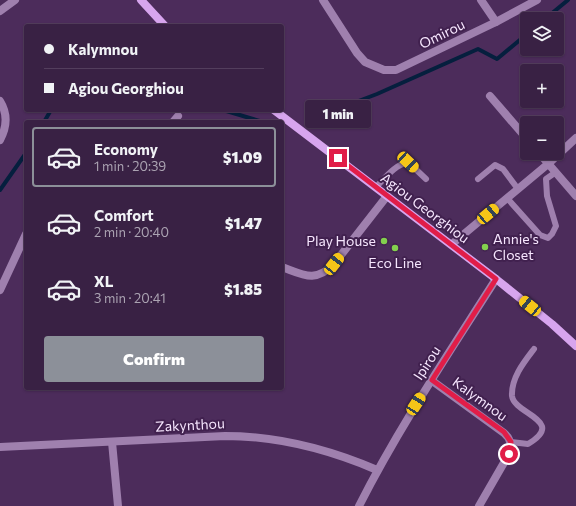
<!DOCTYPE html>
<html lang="en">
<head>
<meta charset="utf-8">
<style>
	body { margin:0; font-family:Commissioner,sans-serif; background:#442e4f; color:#f1f3f6; height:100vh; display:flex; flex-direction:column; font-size:15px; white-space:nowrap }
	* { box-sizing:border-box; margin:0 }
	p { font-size:13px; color:#aba3b2 }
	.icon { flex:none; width:22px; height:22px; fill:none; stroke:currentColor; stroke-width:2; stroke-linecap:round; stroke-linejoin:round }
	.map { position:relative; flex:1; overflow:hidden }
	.panel { position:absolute; left:24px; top:120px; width:260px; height:270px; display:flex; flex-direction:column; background:#392144; border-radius:4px; box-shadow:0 1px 3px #0004,0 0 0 1px #533e5d }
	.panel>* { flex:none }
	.hud { position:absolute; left:24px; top:24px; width:260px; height:88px; border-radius:4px; box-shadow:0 1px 3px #0004,0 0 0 1px #533e5d; display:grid; align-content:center; height:88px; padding:0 20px; background:#392144 }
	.tools { position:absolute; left:520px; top:12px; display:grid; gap:8px }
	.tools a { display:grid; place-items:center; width:44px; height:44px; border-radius:4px; background:#392144; box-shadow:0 1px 3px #0004,0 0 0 1px #533e5d; font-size:20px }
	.end { position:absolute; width:18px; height:18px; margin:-9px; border:5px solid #e11d48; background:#fff; box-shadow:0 0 0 2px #fff }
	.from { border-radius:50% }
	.bubble { position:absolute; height:28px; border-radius:4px; background:#392144; box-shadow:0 1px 3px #0004,0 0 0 1px #533e5d; font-size:13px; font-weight:800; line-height:28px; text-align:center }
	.car { position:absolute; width:12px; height:24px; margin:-12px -6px; border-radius:5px; box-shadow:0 0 3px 1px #0007; background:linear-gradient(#f5c518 24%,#345 0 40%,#f5c518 0 76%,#345 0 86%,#f5c518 0) }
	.hud b { display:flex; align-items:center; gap:14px; height:38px; font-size:15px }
	.hud b+b { border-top:1px solid #533e5d }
	.hud i { width:10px; height:10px; background:#f1f3f6 }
	ul { padding:7px 0 0; list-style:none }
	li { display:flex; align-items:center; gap:12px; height:60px; margin:0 8px 6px; padding:0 12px; border:2px solid transparent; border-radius:4px }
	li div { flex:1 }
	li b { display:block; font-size:15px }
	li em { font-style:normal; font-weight:800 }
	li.selected { border-color:#8c9099 }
	li>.icon { width:36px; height:36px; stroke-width:1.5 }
	.cta { display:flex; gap:8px; margin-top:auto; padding:8px 20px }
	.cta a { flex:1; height:46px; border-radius:4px; background:#8c9099; color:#fff; font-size:16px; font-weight:800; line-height:46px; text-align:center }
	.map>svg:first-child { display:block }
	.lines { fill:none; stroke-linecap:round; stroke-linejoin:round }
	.stream { stroke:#051f3e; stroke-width:4 }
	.lane { stroke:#9f80ae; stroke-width:6 }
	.street { stroke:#9f80ae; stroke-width:8 }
	.secondary { stroke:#d7a5ee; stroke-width:8 }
	.route { stroke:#e11d48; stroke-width:5 }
	.poi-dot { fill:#83d04e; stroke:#41214f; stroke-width:1.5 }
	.labels { text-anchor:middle; stroke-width:4; stroke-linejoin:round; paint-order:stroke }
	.street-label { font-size:14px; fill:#f6e6fe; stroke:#41214f }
	.poi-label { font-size:14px; fill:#f6e6fe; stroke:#41214f; text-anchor:start }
</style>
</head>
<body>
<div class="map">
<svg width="576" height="506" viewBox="0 0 576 506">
	<rect width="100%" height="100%" fill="#4c2c5b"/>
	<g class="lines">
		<g class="stream">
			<polyline points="545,19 568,0"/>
			<polyline points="223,110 263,122"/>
			<polyline points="319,116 377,94 478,49 497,59 527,34"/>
			<polyline points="44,122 51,110"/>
			<polyline points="0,190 26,153"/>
		</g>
		<g class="lane">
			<polyline points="478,179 495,165 503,169 518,189"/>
			<path d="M 376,187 C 386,177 395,165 408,162 L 426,179"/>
			<polyline points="507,198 540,235 548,238 552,234 556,226 547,196 546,179 556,172"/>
			<path d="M 511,442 L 528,444 C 567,421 514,414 512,396 C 511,378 524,362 534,349"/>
		</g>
		<g class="street">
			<polyline points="323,0 357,53 365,62 384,70 396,70 496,22 537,0"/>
			<polyline points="481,0 496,22"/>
			<polyline points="0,11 15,0"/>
			<polyline points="490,96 527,139"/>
			<path d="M 0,101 C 8,114 7,127 0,140"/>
			<polyline points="173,122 178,116"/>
			<polyline points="539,153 576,196"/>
			<polyline points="452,244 548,164 576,138"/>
			<path d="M 282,267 C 304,275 315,283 334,264 L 387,196"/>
			<polyline points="0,290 26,234"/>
			<path d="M 431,380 L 504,433 C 511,439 512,445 509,454 L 479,506"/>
			<polyline points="112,442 118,506"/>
			<path d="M 0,447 L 225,436 C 278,436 328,449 377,470"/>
			<path d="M 359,506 C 399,427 449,353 496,279"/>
		</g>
		<g class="secondary">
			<polyline points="141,0 165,26"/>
			<polyline points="274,110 496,279 552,324 576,346"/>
		</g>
	</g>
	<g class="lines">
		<polyline class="route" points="338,158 496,279 432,380 504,432 511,442 509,454"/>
	</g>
	<g class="poi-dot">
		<circle cx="384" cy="241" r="4"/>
		<circle cx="485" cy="247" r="4"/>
		<circle cx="395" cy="248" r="4"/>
	</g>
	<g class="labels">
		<g class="street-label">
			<text transform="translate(442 34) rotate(-26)" y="5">Omirou</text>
			<text transform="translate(425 208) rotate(37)" y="5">Agiou Georghiou</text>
			<text transform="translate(427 363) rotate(-57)" y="5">Ipirou</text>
			<text transform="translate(480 399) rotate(36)" y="5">Kalymnou</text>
			<text transform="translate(190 425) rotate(-3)" y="5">Zakynthou</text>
		</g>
		<g class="poi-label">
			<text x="493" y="244">Annie's<tspan x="493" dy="16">Closet</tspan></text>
			<text x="376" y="246" text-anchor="end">Play House</text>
			<text x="395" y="268" text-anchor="middle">Eco Line</text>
		</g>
	</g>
</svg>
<div class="tools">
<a><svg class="icon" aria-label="layers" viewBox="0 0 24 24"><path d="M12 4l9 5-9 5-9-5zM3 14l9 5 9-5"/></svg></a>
<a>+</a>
<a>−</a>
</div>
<i class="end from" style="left:509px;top:454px"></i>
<i class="end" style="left:338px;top:158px"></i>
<div class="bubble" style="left:305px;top:100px;width:66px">1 min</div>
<i class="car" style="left:408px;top:162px;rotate:133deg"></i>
<i class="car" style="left:488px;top:214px;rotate:50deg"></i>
<i class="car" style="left:334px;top:264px;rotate:38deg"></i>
<i class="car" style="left:530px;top:306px;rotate:309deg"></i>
<i class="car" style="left:416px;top:404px;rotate:33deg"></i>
<div class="hud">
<b><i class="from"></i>Kalymnou</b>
<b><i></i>Agiou Georghiou</b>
</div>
<section class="panel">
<ul>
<li class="selected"><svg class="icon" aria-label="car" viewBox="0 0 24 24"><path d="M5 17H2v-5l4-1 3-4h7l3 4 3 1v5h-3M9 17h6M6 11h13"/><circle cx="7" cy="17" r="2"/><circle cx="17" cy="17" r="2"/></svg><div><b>Economy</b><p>1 min · 20:39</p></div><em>$1.09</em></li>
<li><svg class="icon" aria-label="car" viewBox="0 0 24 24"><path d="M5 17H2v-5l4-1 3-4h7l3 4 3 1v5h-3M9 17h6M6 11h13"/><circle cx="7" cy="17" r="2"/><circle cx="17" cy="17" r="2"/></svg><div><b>Comfort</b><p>2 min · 20:40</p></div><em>$1.47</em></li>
<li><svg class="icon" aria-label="car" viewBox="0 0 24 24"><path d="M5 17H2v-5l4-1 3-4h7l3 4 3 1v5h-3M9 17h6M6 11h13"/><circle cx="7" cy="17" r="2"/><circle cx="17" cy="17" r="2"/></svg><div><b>XL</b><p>3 min · 20:41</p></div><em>$1.85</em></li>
</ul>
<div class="cta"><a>Confirm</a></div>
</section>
</div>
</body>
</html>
